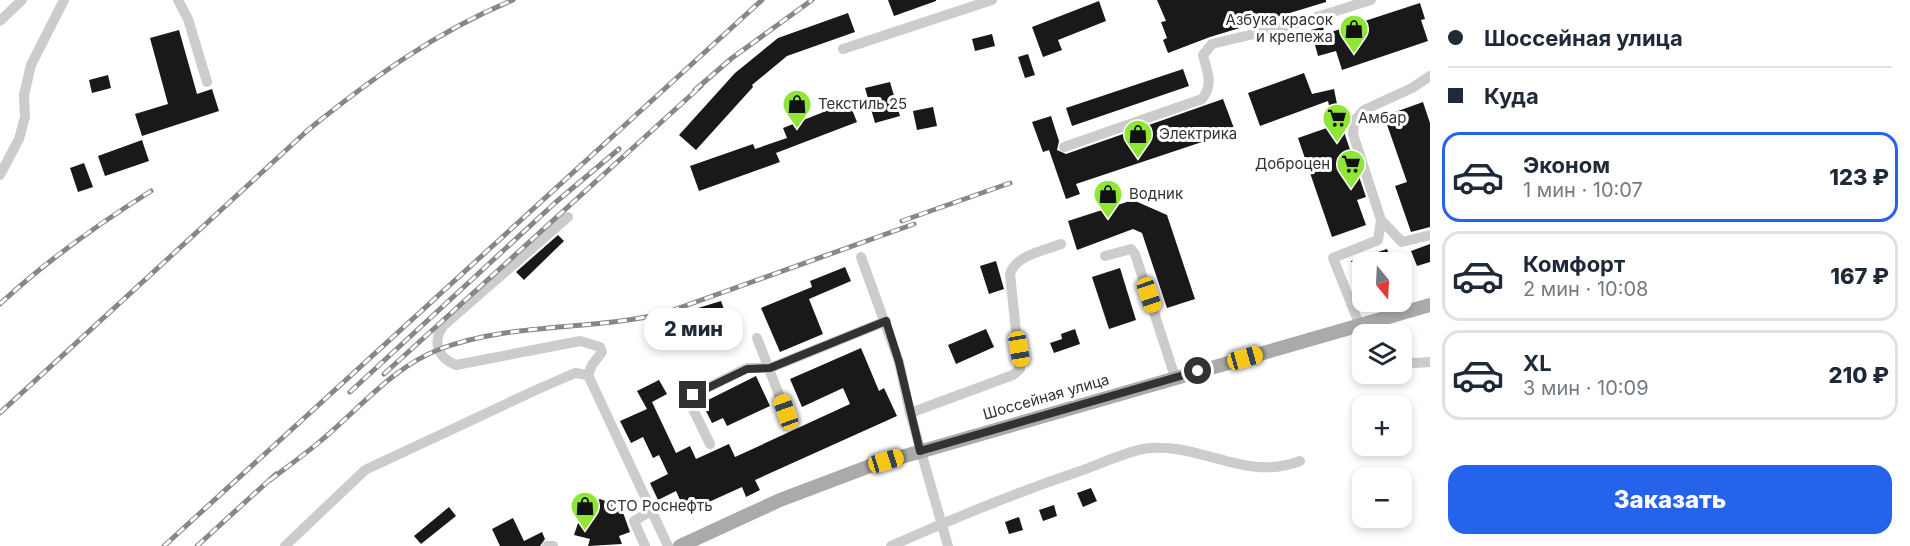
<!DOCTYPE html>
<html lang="ru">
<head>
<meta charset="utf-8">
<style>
	body { margin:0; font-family:Inter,sans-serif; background:#f6f6f7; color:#1f2937; height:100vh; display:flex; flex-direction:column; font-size:22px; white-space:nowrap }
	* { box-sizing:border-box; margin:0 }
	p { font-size:20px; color:#747a83 }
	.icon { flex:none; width:33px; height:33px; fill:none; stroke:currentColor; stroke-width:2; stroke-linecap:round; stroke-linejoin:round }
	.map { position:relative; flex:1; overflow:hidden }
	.drawer { display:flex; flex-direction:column; background:#fff; width:480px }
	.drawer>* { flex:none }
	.guide { display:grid; align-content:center; height:132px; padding:0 18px; background:#fff }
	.needle { width:39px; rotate:162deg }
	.controls { position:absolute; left:1352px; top:252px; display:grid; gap:12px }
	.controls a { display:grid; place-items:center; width:60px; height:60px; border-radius:12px; background:#fff; box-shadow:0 3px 9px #0003; font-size:30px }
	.end { position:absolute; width:27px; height:27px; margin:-14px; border:8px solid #323232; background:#fff; box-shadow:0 0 0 3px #fff }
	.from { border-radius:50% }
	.bubble { position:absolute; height:42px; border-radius:18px; background:#fff; box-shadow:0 3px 9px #0003; font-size:20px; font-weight:800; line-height:42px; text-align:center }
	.car { position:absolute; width:18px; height:36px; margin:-18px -9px; border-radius:8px; box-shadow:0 0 4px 2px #0007; background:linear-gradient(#f5c518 24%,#345 0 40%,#f5c518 0 76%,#345 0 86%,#f5c518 0) }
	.guide b { display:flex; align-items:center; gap:21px; height:57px; font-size:22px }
	.guide b+b { border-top:2px solid #e0e1e3 }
	.guide i { width:15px; height:15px; background:#1f2937 }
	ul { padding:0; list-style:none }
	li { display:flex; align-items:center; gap:18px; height:90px; margin:0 12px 9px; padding:0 6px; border:3px solid #e0e1e3; border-radius:18px }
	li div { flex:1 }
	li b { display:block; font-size:22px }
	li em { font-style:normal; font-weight:800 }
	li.current { border-color:#2563eb }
	li>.icon { width:54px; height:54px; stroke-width:1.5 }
	.primary-button { display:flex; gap:12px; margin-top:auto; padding:12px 18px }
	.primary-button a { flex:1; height:69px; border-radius:18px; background:#2563eb; color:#fff; font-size:24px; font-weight:800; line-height:69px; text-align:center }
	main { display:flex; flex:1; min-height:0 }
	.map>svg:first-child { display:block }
	.building { fill:#191919 }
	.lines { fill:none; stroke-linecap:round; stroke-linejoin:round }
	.minor { stroke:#ccc; stroke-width:10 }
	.major { stroke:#aaa; stroke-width:14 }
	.rail-casing { stroke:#878787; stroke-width:5 }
	.rail { stroke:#fff; stroke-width:3; stroke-dasharray:9; stroke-linecap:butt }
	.route { stroke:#323232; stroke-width:8 }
	.labels { text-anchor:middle; stroke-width:6; stroke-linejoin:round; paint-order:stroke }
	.poi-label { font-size:15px; fill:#323232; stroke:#fff; text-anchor:start }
	.street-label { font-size:15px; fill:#323232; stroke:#fff }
</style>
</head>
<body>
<main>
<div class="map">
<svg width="1430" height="546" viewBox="0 0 1430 546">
	<rect width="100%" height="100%" fill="#fff"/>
	<g class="building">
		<polygon points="888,0 936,0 936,1 894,16"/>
		<polygon points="1157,0 1326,0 1326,2 1210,37 1168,53 1163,40 1167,38 1161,22 1166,21"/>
		<polygon points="1099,1 1106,21 1058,40 1062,50 1043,57 1032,27"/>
		<polygon points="1420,3 1425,19 1421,20 1428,41 1342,70 1336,51 1318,56 1311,30 1323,27 1325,34"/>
		<polygon points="848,13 855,32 787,56 752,85 753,87 696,150 679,135 735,73 778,38"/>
		<polygon points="179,30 197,94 212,89 219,111 142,136 135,114 168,104 150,38"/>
		<polygon points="992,34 995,46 975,51 972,39"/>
		<polygon points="1028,54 1035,75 1025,78 1018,57"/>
		<polygon points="1183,69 1189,86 1072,126 1066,108"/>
		<polygon points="1304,73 1312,94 1334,89 1337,104 1329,105 1328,101 1260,126 1248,93"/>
		<polygon points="108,75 111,88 92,93 89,80"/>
		<polygon points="890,82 900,116 875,123 865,88"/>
		<polygon points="1223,99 1235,131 1076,184 1080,194 1066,199 1049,150 1043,152 1032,122 1051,116 1059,141 1057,150 1066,154"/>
		<polygon points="849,102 857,122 776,153 780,162 699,191 690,166 753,144 755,149 787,138 783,128"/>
		<polygon points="1423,102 1430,123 1430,227 1411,232 1395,186 1407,182 1384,116"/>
		<polygon points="933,107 937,126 917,130 913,111"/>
		<polygon points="1341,123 1366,197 1357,200 1366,225 1332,237 1298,138"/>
		<polygon points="142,140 149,161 105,176 98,156"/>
		<polygon points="84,163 93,187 78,192 70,168"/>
		<polygon points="1133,200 1167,215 1195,299 1167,308 1142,233 1133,229 1077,250 1068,221"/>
		<polygon points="558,235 564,241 524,280 516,272"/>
		<polygon points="1430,244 1430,262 1417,266 1411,251"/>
		<polygon points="1387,249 1392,262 1351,262 1351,261"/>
		<polygon points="996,261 1004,289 989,294 980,266"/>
		<polygon points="845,267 851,281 809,299 823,334 780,352 761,308 812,287 810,281"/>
		<polygon points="1120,268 1136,320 1109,329 1092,277"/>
		<polygon points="721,301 727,318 719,320 722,330 694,340 685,312"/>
		<polygon points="986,329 994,347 956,364 948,345"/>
		<polygon points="1075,329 1080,344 1054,353 1050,343 1062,339 1061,334"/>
		<polygon points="861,348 879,391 884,388 897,416 755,480 760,490 746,497 742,487 700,506 698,502 684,509 676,491 658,500 650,483 668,474 659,455 653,458 643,437 631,443 620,421 647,409 637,391 659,380 667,394 652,402 676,453 690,446 696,459 729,444 735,457 850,404 843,388 802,407 790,379"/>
		<polygon points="756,376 770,406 727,426 723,418 712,423 702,403"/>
		<polygon points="1091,488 1097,501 1083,507 1077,493"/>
		<polygon points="600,499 621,507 630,532 619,536 622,544 588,546 590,539 574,535 580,517 596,509 593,502"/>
		<polygon points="1054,505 1057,516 1043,521 1039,510"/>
		<polygon points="449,507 456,516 421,544 414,536"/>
		<polygon points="1019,517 1023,530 1009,534 1005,522"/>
		<polygon points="513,518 524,541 542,532 545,539 540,546 500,546 492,529"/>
	</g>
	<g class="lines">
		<g class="minor">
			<polyline points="178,0 188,19 207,82"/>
			<polyline points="0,21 22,0"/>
			<polyline points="843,49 992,0"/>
			<path d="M 1064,147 L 1202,99 C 1214,85 1207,71 1203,55 L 1212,44 L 1291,25 L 1371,0"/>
			<polyline points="0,175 19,139 25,117 24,95 31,65 64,0"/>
			<path d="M 568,217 L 443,326 C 432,342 438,358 456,365 L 580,341 L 600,347 L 602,352 L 592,365 L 588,375 L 668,546"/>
			<polyline points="1381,220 1402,242 1430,235"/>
			<polyline points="1105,256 1131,249 1135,254 1175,377"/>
			<polyline points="861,257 899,362 910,413"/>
			<polyline points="1366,334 1360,326 1333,258 1378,240 1381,220 1353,134 1354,121 1364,110 1412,88 1430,76"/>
			<polyline points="757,338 786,413"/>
			<polyline points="1401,361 1416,363 1430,362"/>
			<polyline points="710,444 690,403 693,395 747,368 770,368 886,321"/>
			<polyline points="285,546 365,470 536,390 575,373 588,375"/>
			<polyline points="547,546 553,546"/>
			<polyline points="645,546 634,521 651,511"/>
			<path d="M 891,546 C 954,518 1018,492 1083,470 C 1102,463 1123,453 1143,449 C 1199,440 1244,483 1300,461"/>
			<path d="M 948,546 L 910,413 L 1013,375 L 1020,369 L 1010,274 C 1016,255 1043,251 1061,244"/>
		</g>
		<polyline class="major" points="680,546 780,500 870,466 1430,305"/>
		<g class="rail-casing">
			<g id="rail">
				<polyline points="695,90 732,58 812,0"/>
				<polyline points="902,221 1010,183"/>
				<path d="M 0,304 C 47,260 97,225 151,191"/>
				<polyline points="384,374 701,86"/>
				<polyline points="350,392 556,202 619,149"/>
				<path d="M 0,413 L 308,130 C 371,79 437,31 513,0"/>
				<path d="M 270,480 C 288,466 307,453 324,438 C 361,407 393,367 440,349 C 512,322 591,331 665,313 L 914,224"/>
				<polyline points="164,546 762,0"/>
				<polyline points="197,546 276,474"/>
			</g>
		</g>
		<use href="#rail" class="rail"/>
	</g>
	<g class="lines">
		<polyline class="route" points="693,395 747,369 770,368 886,321 899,362 920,451 1198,371"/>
	</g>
	<defs>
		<g id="shop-pin" transform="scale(1.5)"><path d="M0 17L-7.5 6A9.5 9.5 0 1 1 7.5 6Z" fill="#90e637" stroke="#fff"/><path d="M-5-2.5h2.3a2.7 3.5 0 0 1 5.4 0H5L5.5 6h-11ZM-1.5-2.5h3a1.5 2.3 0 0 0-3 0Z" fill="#111"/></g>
		<g id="supermarket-pin" transform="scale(1.5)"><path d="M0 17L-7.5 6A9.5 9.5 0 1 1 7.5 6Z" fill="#90e637" stroke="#fff"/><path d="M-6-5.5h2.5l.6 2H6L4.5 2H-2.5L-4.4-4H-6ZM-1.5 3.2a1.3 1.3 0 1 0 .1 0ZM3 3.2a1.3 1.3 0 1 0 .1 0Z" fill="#111"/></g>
	</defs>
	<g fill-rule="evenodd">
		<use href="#shop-pin" x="1354" y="29"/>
		<use href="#shop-pin" x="797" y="104"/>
		<use href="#supermarket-pin" x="1337" y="118"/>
		<use href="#shop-pin" x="1138" y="134"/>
		<use href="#supermarket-pin" x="1351" y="164"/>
		<use href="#shop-pin" x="1108" y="194"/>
		<use href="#shop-pin" x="585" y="506"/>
	</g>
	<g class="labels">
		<g class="poi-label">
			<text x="1333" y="25" text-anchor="end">Азбука красок<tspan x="1333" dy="17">и крепежа</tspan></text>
			<text x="818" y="109">Текстиль 25</text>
			<text x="1358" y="123">Амбар</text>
			<text x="1159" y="139">Электрика</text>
			<text x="1330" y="169" text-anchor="end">Доброцен</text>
			<text x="1129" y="199">Водник</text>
			<text x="606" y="511">СТО Роснефть</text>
		</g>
		<g class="street-label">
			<text transform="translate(1046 397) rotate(-16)" y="5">Шоссейная улица</text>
		</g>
	</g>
</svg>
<div class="controls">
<a><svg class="needle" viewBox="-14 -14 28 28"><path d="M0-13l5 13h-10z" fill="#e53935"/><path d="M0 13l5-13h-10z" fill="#747a83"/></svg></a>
<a><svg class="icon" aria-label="layers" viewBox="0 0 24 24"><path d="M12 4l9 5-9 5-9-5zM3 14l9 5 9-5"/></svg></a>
<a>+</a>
<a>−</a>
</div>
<i class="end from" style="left:1198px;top:371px"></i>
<i class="end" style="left:693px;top:395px"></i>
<div class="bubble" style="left:644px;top:308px;width:99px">2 мин</div>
<i class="car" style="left:1149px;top:295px;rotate:161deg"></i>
<i class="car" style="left:1019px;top:349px;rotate:170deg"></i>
<i class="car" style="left:1245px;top:358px;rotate:74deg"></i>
<i class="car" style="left:786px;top:412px;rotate:340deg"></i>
<i class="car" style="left:886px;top:461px;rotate:73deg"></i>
</div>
<section class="drawer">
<div class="guide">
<b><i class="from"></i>Шоссейная улица</b>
<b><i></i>Куда</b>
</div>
<ul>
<li class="current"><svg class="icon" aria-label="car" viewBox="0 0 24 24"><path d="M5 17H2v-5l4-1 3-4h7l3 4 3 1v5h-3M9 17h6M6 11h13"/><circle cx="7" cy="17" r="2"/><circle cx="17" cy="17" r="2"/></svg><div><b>Эконом</b><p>1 мин · 10:07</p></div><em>123 ₽</em></li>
<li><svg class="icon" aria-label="car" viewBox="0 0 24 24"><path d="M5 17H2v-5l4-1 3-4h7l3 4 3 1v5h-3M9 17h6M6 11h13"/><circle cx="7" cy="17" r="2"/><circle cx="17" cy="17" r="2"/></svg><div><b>Комфорт</b><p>2 мин · 10:08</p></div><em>167 ₽</em></li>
<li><svg class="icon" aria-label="car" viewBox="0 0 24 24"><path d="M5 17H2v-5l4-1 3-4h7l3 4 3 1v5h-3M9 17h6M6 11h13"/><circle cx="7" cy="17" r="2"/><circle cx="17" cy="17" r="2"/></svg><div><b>XL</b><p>3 мин · 10:09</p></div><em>210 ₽</em></li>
</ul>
<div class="primary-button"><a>Заказать</a></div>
</section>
</main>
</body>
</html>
